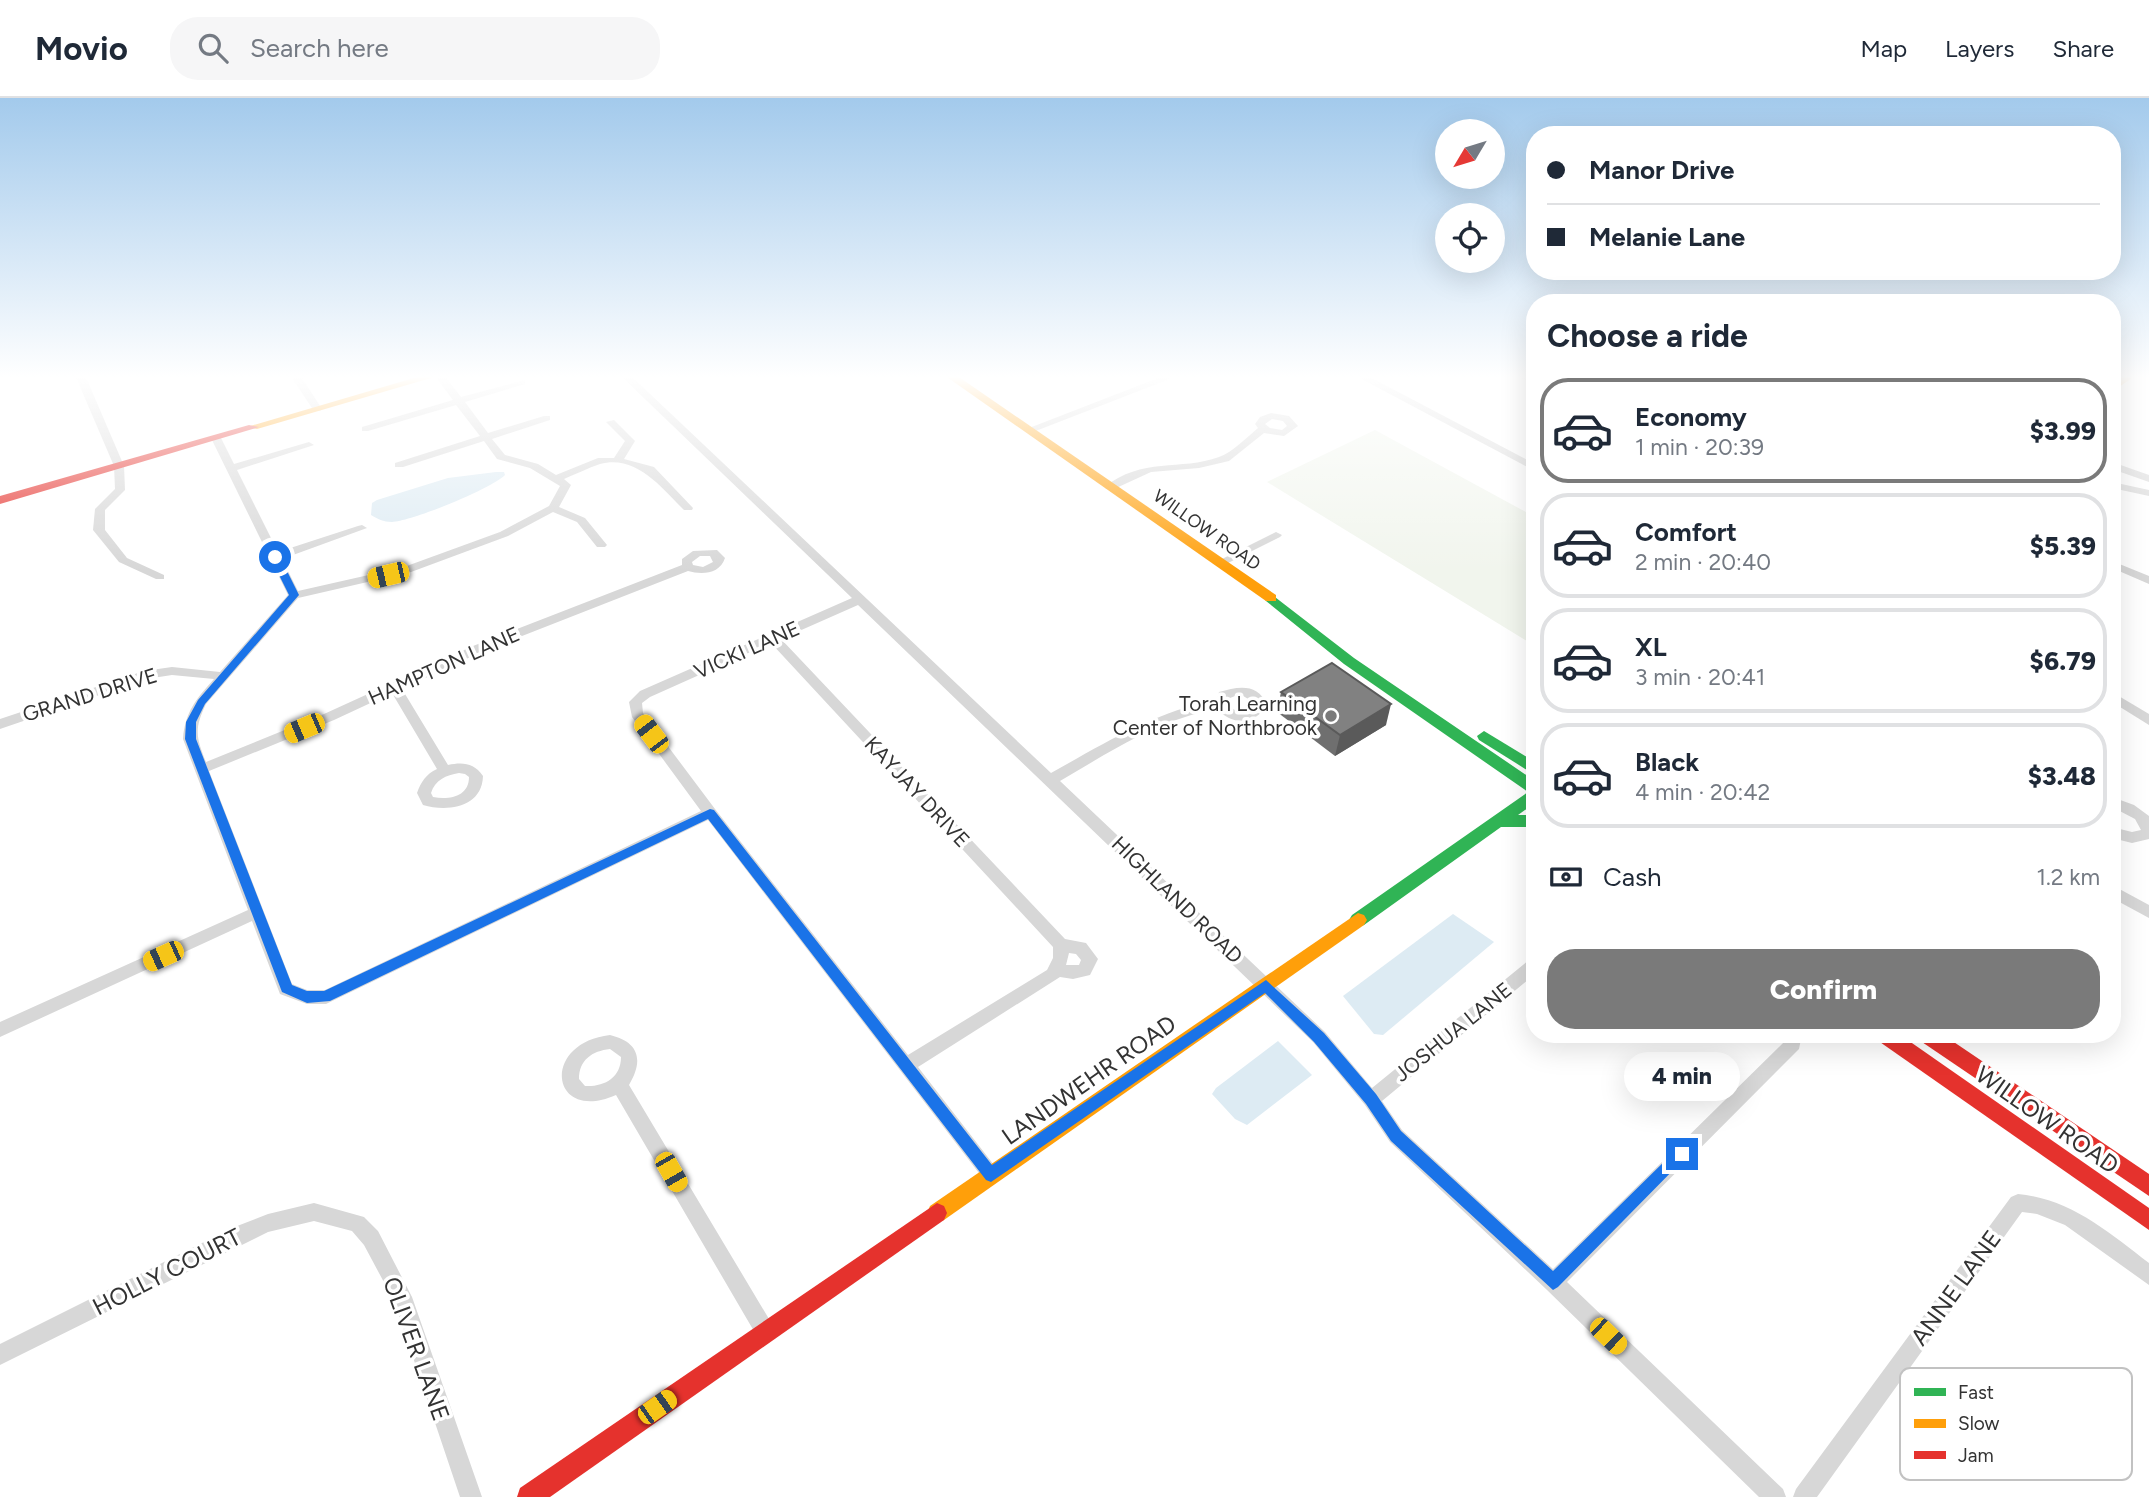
<!DOCTYPE html>
<html lang="en">
<head>
<meta charset="utf-8">
<style>
	body { margin:0; font-family:Figtree,sans-serif; background:#f6f6f7; color:#1f2937; height:100vh; display:flex; flex-direction:column; font-size:26px; white-space:nowrap }
	* { box-sizing:border-box; margin:0 }
	p { font-size:23px; color:#747a83 }
	.icon { flex:none; width:38px; height:38px; fill:none; stroke:currentColor; stroke-width:2; stroke-linecap:round; stroke-linejoin:round }
	.map { position:relative; flex:1; overflow:hidden }
	.drawer { position:absolute; left:1526px; top:196px; width:595px; height:749px; display:flex; flex-direction:column; background:#fff; border-radius:28px; box-shadow:0 7px 28px #0002 }
	.drawer>* { flex:none }
	.hud { position:absolute; left:1526px; top:28px; width:595px; height:154px; border-radius:28px; box-shadow:0 7px 28px #0002; display:grid; align-content:center; height:154px; padding:0 21px; background:#fff }
	.needle { width:46px; rotate:232deg }
	.fabs { position:absolute; left:1435px; top:21px; display:grid; gap:14px }
	.fabs a { display:grid; place-items:center; width:70px; height:70px; border-radius:50%; background:#fff; box-shadow:0 7px 28px #0002; font-size:35px }
	.end { position:absolute; width:32px; height:32px; margin:-16px; border:9px solid #1a73e8; background:#fff; box-shadow:0 0 0 4px #fff }
	.from { border-radius:50% }
	.bubble { position:absolute; height:49px; border-radius:24px; background:#fff; box-shadow:0 7px 28px #0002; font-size:23px; font-weight:800; line-height:49px; text-align:center }
	.car { position:absolute; width:21px; height:42px; margin:-21px -10px; border-radius:9px; box-shadow:0 0 5px 2px #0007; background:linear-gradient(#f5c518 24%,#345 0 40%,#f5c518 0 76%,#345 0 86%,#f5c518 0) }
	.hud b { display:flex; align-items:center; gap:24px; height:66px; font-size:26px }
	.hud b+b { border-top:2px solid #e0e1e3 }
	.hud i { width:18px; height:18px; background:#1f2937 }
	ul { padding:0; list-style:none }
	li { display:flex; align-items:center; gap:21px; height:105px; margin:0 14px 10px; padding:0 7px; border:4px solid #e0e1e3; border-radius:28px }
	li div { flex:1 }
	li b { display:block; font-size:26px }
	li em { font-style:normal; font-weight:800 }
	li.on { border-color:#7a7a7a }
	li>.icon { width:63px; height:63px; stroke-width:1.5 }
	h2 { padding:0 21px; font-size:32px; line-height:84px }
	.pay { display:flex; align-items:center; gap:18px; height:77px; padding:0 21px; font-size:26px }
	.pay p { margin-inline-start:auto }
	.primary-button { display:flex; gap:14px; margin-top:auto; padding:14px 21px }
	.primary-button a { flex:1; height:80px; border-radius:28px; background:#7a7a7a; color:#fff; font-size:28px; font-weight:800; line-height:80px; text-align:center }
	header { display:flex; align-items:center; gap:42px; box-sizing:border-box; height:98px; padding:0 35px; background:#fff; border-bottom:2px solid #e0e1e3 }
	header strong { font-size:33px }
	nav { display:flex; gap:38px; margin-inline-start:auto; font-size:24px }
	.search { width:490px; height:63px; background:#f6f6f7; display:flex; align-items:center; gap:18px; box-sizing:border-box; padding:0 24px; border-radius:28px; color:#747a83; font-size:26px }
	.map>svg:first-child { display:block }
	.green { fill:#f1f5ed }
	.water { fill:#ddebf3 }
	.lines { fill:none; stroke-linecap:round; stroke-linejoin:round }
	.street { fill:#d7d7d7; fill-rule:evenodd }
	.fast { fill:#30b455; fill-rule:evenodd }
	.slow { fill:#ff9f0a; fill-rule:evenodd }
	.jam { fill:#e5322d; fill-rule:evenodd }
	.wall { fill:#6f6f6f }
	.shaded-wall { fill:#5a5a5a }
	.building { fill:#818181; stroke:#5a5a5a; stroke-width:2 }
	.route { fill:#1a73e8 }
	.poi-dot { fill:#7a7a7a; stroke:#fff; stroke-width:2.5 }
	.labels { text-anchor:middle; stroke-width:7; stroke-linejoin:round; paint-order:stroke }
	.far-street-label { font-size:18px; fill:#333; stroke:#fff }
	.street-label { font-size:21px; fill:#333; stroke:#fff }
	.poi-label { font-size:21px; fill:#333; stroke:#fff; text-anchor:end }
	.near-street-label { font-size:24px; fill:#333; stroke:#fff }
	.key { fill:#fff; stroke:#c2c2c2; stroke-width:2 }
	.key-label { font-size:19px; fill:#333 }
</style>
</head>
<body>
<header>
<strong>Movio</strong>
<div class="search"><svg class="icon" aria-label="search" viewBox="0 0 24 24"><circle cx="10" cy="10" r="6"/><path d="M15 15l6 6"/></svg>Search here</div>
<nav><a>Map</a><a>Layers</a><a>Share</a></nav>
</header>
<div class="map">
<svg width="2149" height="1399" viewBox="0 0 2149 1399">
	<rect width="100%" height="100%" fill="#fff"/>
	<polygon class="green" points="1375,332 1535,419 1535,548 1267,384"/>
	<g class="water">
		<path d="M 496,374 L 504,374 L 505,377 C 491,391 412,423 392,424 C 383,424 378,421 371,417 L 372,405 L 377,402 L 448,380 Z"/>
		<polygon points="1453,816 1494,844 1383,937 1374,936 1343,898"/>
		<polygon points="1278,943 1312,977 1247,1027 1235,1021 1212,996 1216,990"/>
	</g>
	<g class="lines">
		<g class="street">
			<polygon points="75,277 85,277 124,368 125,392 105,412 105,432 127,460 164,477 164,481 156,481 119,464 93,432 95,411 115,391 114,368"/>
			<polygon points="290,277 300,277 322,311 320,313 314,313"/>
			<path d="M 434,277 L 444,277 L 461,299 L 525,282 L 525,286 L 465,304 L 488,335 L 544,318 L 550,318 L 550,322 L 492,341 L 505,357 L 538,366 L 556,377 L 598,360 L 614,360 L 625,343 L 606,324 L 614,322 L 635,343 L 624,361 L 654,369 L 693,410 L 692,412 L 684,412 C 662,390 636,356 600,366 C 588,370 576,376 564,381 L 571,387 L 559,409 L 585,420 L 607,447 L 605,449 L 597,449 L 577,424 L 553,414 L 508,438 L 411,474 L 298,500 L 206,606 C 194,631 196,639 206,664 L 324,616 L 473,548 L 682,467 L 682,461 L 693,453 L 717,452 L 725,460 C 720,476 702,477 688,473 L 481,554 L 402,591 L 448,667 C 463,664 474,665 483,678 C 482,710 447,714 423,707 L 417,695 C 421,684 426,676 437,671 L 392,595 L 334,622 L 209,673 L 292,886 L 307,892 L 325,892 L 701,713 L 632,619 L 629,604 L 640,593 L 852,500 L 620,277 L 630,277 L 1051,675 C 1105,645 1156,613 1217,602 L 1219,594 C 1239,588 1258,585 1267,607 C 1255,627 1233,628 1217,611 C 1159,621 1110,654 1060,683 L 1325,934 L 1372,990 L 1529,862 L 1535,861 L 1535,876 L 1382,1003 L 1402,1032 L 1553,1171 L 1785,943 L 1786,936 L 1802,936 L 1799,951 L 1567,1184 L 1783,1391 L 1786,1399 L 1759,1399 L 1546,1191 L 1390,1044 L 1365,1007 L 1313,944 L 858,507 L 781,541 L 1065,841 L 1086,845 L 1098,861 L 1090,877 L 1073,881 L 1060,879 L 918,969 L 997,1071 L 1000,1077 L 997,1083 L 991,1086 L 985,1083 L 708,722 L 326,906 L 307,906 L 280,896 L 252,823 L 0,939 L 0,924 L 248,812 L 183,641 C 185,614 196,601 214,581 L 172,577 L 146,581 L 0,631 L 0,621 L 144,573 L 172,569 L 220,574 L 288,497 L 211,340 L 212,338 L 220,338 L 234,366 L 309,344 L 314,347 L 237,372 L 278,454 L 358,428 L 362,427 L 367,430 L 282,461 L 298,493 L 404,469 L 500,434 L 549,408 L 560,388 L 530,370 L 497,361 L 484,343 L 403,369 L 395,369 L 395,365 L 480,338 L 456,307 L 368,333 L 362,333 L 362,329 L 453,302 ZM 700,458 L 710,458 L 713,464 L 703,469 L 693,467 L 692,464 ZM 771,545 L 1053,849 L 1053,860 L 1047,872 L 908,957 L 715,711 L 643,615 L 642,605 L 650,599 ZM 1240,596 L 1253,604 L 1253,609 C 1245,616 1238,615 1230,609 L 1230,600 ZM 459,675 L 465,676 L 469,679 C 469,699 449,702 433,699 L 431,695 C 435,682 446,677 459,675 ZM 1069,855 L 1076,856 L 1081,862 L 1079,867 L 1066,867 Z"/>
			<polygon points="1166,277 1180,277 1033,334 1024,332"/>
			<polygon points="1354,277 1366,277 1535,366 1535,373"/>
			<polygon points="1516,277 1535,279 1535,286 1518,279"/>
			<path d="M 1271,315 L 1289,318 L 1298,328 L 1284,338 L 1264,335 L 1229,363 L 1199,370 L 1151,374 L 1114,391 L 1106,391 L 1105,389 C 1141,359 1181,373 1219,359 C 1233,354 1247,339 1258,330 L 1255,326 L 1260,319 ZM 1272,321 L 1283,323 L 1287,328 L 1282,332 L 1270,330 L 1265,326 Z"/>
			<polygon points="2112,364 2149,377 2149,384 2112,371"/>
			<polygon points="2112,384 2149,392 2149,398 2112,390"/>
			<polygon points="1276,434 1282,437 1280,439 1224,467 1216,467 1214,465"/>
			<polygon points="2112,463 2149,478 2149,486 2112,470"/>
			<polygon points="2112,594 2149,616 2149,627 2112,604"/>
			<polygon points="2112,699 2134,707 2149,718 2149,741 2132,745 2112,740 2112,729 2132,734 2141,732 2135,721 2112,709"/>
			<polygon points="2112,787 2149,807 2149,820 2112,800"/>
			<path d="M 610,937 C 639,944 644,962 629,987 L 772,1226 L 775,1233 L 772,1240 L 765,1243 L 758,1240 L 616,997 C 550,1026 540,945 610,937 ZM 610,951 L 621,959 C 621,980 604,989 585,988 L 579,981 C 579,962 592,953 610,951 Z"/>
			<path d="M 2018,1096 C 2071,1101 2108,1134 2149,1165 L 2149,1187 L 2065,1127 L 2037,1116 L 2022,1114 L 1817,1399 L 1793,1399 L 1796,1391 L 2011,1099 Z"/>
			<polygon points="314,1105 364,1119 378,1133 412,1199 482,1399 460,1399 394,1203 364,1147 352,1133 314,1123 268,1134 0,1267 0,1246 232,1130 268,1116"/>
		</g>
		<g class="fast">
			<polygon points="1271,496 1354,560 1535,683 1535,705 1518,717 1535,717 1535,729 1501,729 1364,827 1358,829 1352,827 1349,822 1352,817 1528,694 1344,566 1266,503 1264,500"/>
			<polygon points="1484,633 1535,664 1535,677 1479,642 1477,638"/>
		</g>
		<g class="slow">
			<polygon points="424,277 441,277 257,331 247,329"/>
			<polygon points="944,277 956,277 1276,497 1276,503 1266,503"/>
			<polygon points="2124,277 2136,277 2112,294 2112,286"/>
			<polygon points="1358,815 1364,817 1367,822 1364,827 944,1122 937,1125 930,1122 927,1115 930,1108"/>
		</g>
		<g class="jam">
			<polygon points="249,327 259,329 0,406 0,398"/>
			<polygon points="1875,936 1899,936 2149,1110 2149,1132 1877,942"/>
			<polygon points="1917,936 1942,936 2149,1076 2149,1098 1919,942"/>
			<polygon points="937,1105 944,1108 947,1115 944,1122 550,1399 517,1399 520,1390"/>
		</g>
	</g>
	<polygon class="wall" points="1281,594 1386,627 1335,658 1277,614"/>
	<polygon class="shaded-wall" points="1391,606 1386,627 1335,658 1340,637"/>
	<polygon class="building" points="1332,565 1391,606 1340,637 1281,594"/>
	<linearGradient id="sky" x2="0" y2="1"><stop stop-color="#a3caec"/><stop offset="0.59" stop-color="#fff"/><stop offset="1" stop-color="#fff" stop-opacity="0"/></linearGradient>
	<rect width="2149" height="473" fill="url(#sky)"/>
	<polygon class="route" points="275,456 280,459 299,497 205,606 196,624 196,641 292,887 307,893 324,893 710,711 714,712 992,1067 1266,882 1324,935 1376,996 1401,1033 1553,1173 1677,1051 1682,1049 1689,1056 1558,1189 1553,1192 1391,1043 1366,1006 1314,944 1265,895 991,1084 986,1082 708,721 330,903 307,905 282,894 185,641 186,624 198,602 289,497 270,459"/>
	<circle class="poi-dot" cx="1331" cy="618" r="7"/>
	<g class="labels">
		<g class="far-street-label">
			<text transform="translate(1207 432) rotate(35)" y="6">WILLOW ROAD</text>
		</g>
		<g class="street-label">
			<text transform="translate(747 552) rotate(-24)" y="7">VICKI LANE</text>
			<text transform="translate(444 568) rotate(-24)" y="7">HAMPTON LANE</text>
			<text transform="translate(90 597) rotate(-17)" y="7">GRAND DRIVE</text>
			<text transform="translate(917 694) rotate(47)" y="7">KAYJAY DRIVE</text>
			<text transform="translate(1177 802) rotate(44)" y="7">HIGHLAND ROAD</text>
			<text transform="translate(1453 934) rotate(-39)" y="7">JOSHUA LANE</text>
		</g>
		<g class="poi-label">
			<text x="1317" y="613">Torah Learning<tspan x="1317" dy="24">Center of Northbrook</tspan></text>
		</g>
		<g class="near-street-label">
			<text transform="translate(1089 982) rotate(-35)" y="8">LANDWEHR ROAD</text>
			<text transform="translate(2047 1022) rotate(35)" y="8">WILLOW ROAD</text>
			<text transform="translate(167 1174) rotate(-27)" y="8">HOLLY COURT</text>
			<text transform="translate(1956 1190) rotate(-54)" y="8">ANNE LANE</text>
			<text transform="translate(416 1251) rotate(70)" y="8">OLIVER LANE</text>
		</g>
	</g>
	<rect x="1900" y="1270" width="232" height="112" rx="10" class="key"/>
	<rect x="1914" y="1290" width="32" height="8" fill="#30b455"/>
	<rect x="1914" y="1321" width="32" height="9" fill="#ff9f0a"/>
	<rect x="1914" y="1353" width="32" height="8" fill="#e5322d"/>
	<g class="key-label">
		<text x="1958" y="1301">Fast</text>
		<text x="1958" y="1332">Slow</text>
		<text x="1958" y="1364">Jam</text>
	</g>
</svg>
<div class="fabs">
<a><svg class="needle" viewBox="-14 -14 28 28"><path d="M0-13l5 13h-10z" fill="#e53935"/><path d="M0 13l5-13h-10z" fill="#747a83"/></svg></a>
<a><svg class="icon" aria-label="locate" viewBox="0 0 24 24"><circle cx="12" cy="12" r="6"/><path d="M12 2v4M12 18v4M2 12h4M18 12h4"/></svg></a>
</div>
<i class="end from" style="left:275px;top:459px"></i>
<i class="end" style="left:1682px;top:1056px"></i>
<div class="bubble" style="left:1624px;top:954px;width:116px">4 min</div>
<i class="car" style="left:388px;top:477px;rotate:257deg"></i>
<i class="car" style="left:304px;top:630px;rotate:247deg"></i>
<i class="car" style="left:651px;top:636px;rotate:323deg"></i>
<i class="car" style="left:163px;top:858px;rotate:246deg"></i>
<i class="car" style="left:671px;top:1074px;rotate:150deg"></i>
<i class="car" style="left:1608px;top:1238px;rotate:134deg"></i>
<i class="car" style="left:657px;top:1309px;rotate:55deg"></i>
<div class="hud">
<b><i class="from"></i>Manor Drive</b>
<b><i></i>Melanie Lane</b>
</div>
<section class="drawer">
<h2>Choose a ride</h2>
<ul>
<li class="on"><svg class="icon" aria-label="car" viewBox="0 0 24 24"><path d="M5 17H2v-5l4-1 3-4h7l3 4 3 1v5h-3M9 17h6M6 11h13"/><circle cx="7" cy="17" r="2"/><circle cx="17" cy="17" r="2"/></svg><div><b>Economy</b><p>1 min · 20:39</p></div><em>$3.99</em></li>
<li><svg class="icon" aria-label="car" viewBox="0 0 24 24"><path d="M5 17H2v-5l4-1 3-4h7l3 4 3 1v5h-3M9 17h6M6 11h13"/><circle cx="7" cy="17" r="2"/><circle cx="17" cy="17" r="2"/></svg><div><b>Comfort</b><p>2 min · 20:40</p></div><em>$5.39</em></li>
<li><svg class="icon" aria-label="car" viewBox="0 0 24 24"><path d="M5 17H2v-5l4-1 3-4h7l3 4 3 1v5h-3M9 17h6M6 11h13"/><circle cx="7" cy="17" r="2"/><circle cx="17" cy="17" r="2"/></svg><div><b>XL</b><p>3 min · 20:41</p></div><em>$6.79</em></li>
<li><svg class="icon" aria-label="car" viewBox="0 0 24 24"><path d="M5 17H2v-5l4-1 3-4h7l3 4 3 1v5h-3M9 17h6M6 11h13"/><circle cx="7" cy="17" r="2"/><circle cx="17" cy="17" r="2"/></svg><div><b>Black</b><p>4 min · 20:42</p></div><em>$3.48</em></li>
</ul>
<div class="pay"><svg class="icon" aria-label="cash" viewBox="0 0 24 24"><path d="M3 7h18v10H3z"/><circle cx="12" cy="12" r="2"/></svg>Cash<p>1.2 km</p></div>
<div class="primary-button"><a>Confirm</a></div>
</section>
</div>
</body>
</html>
